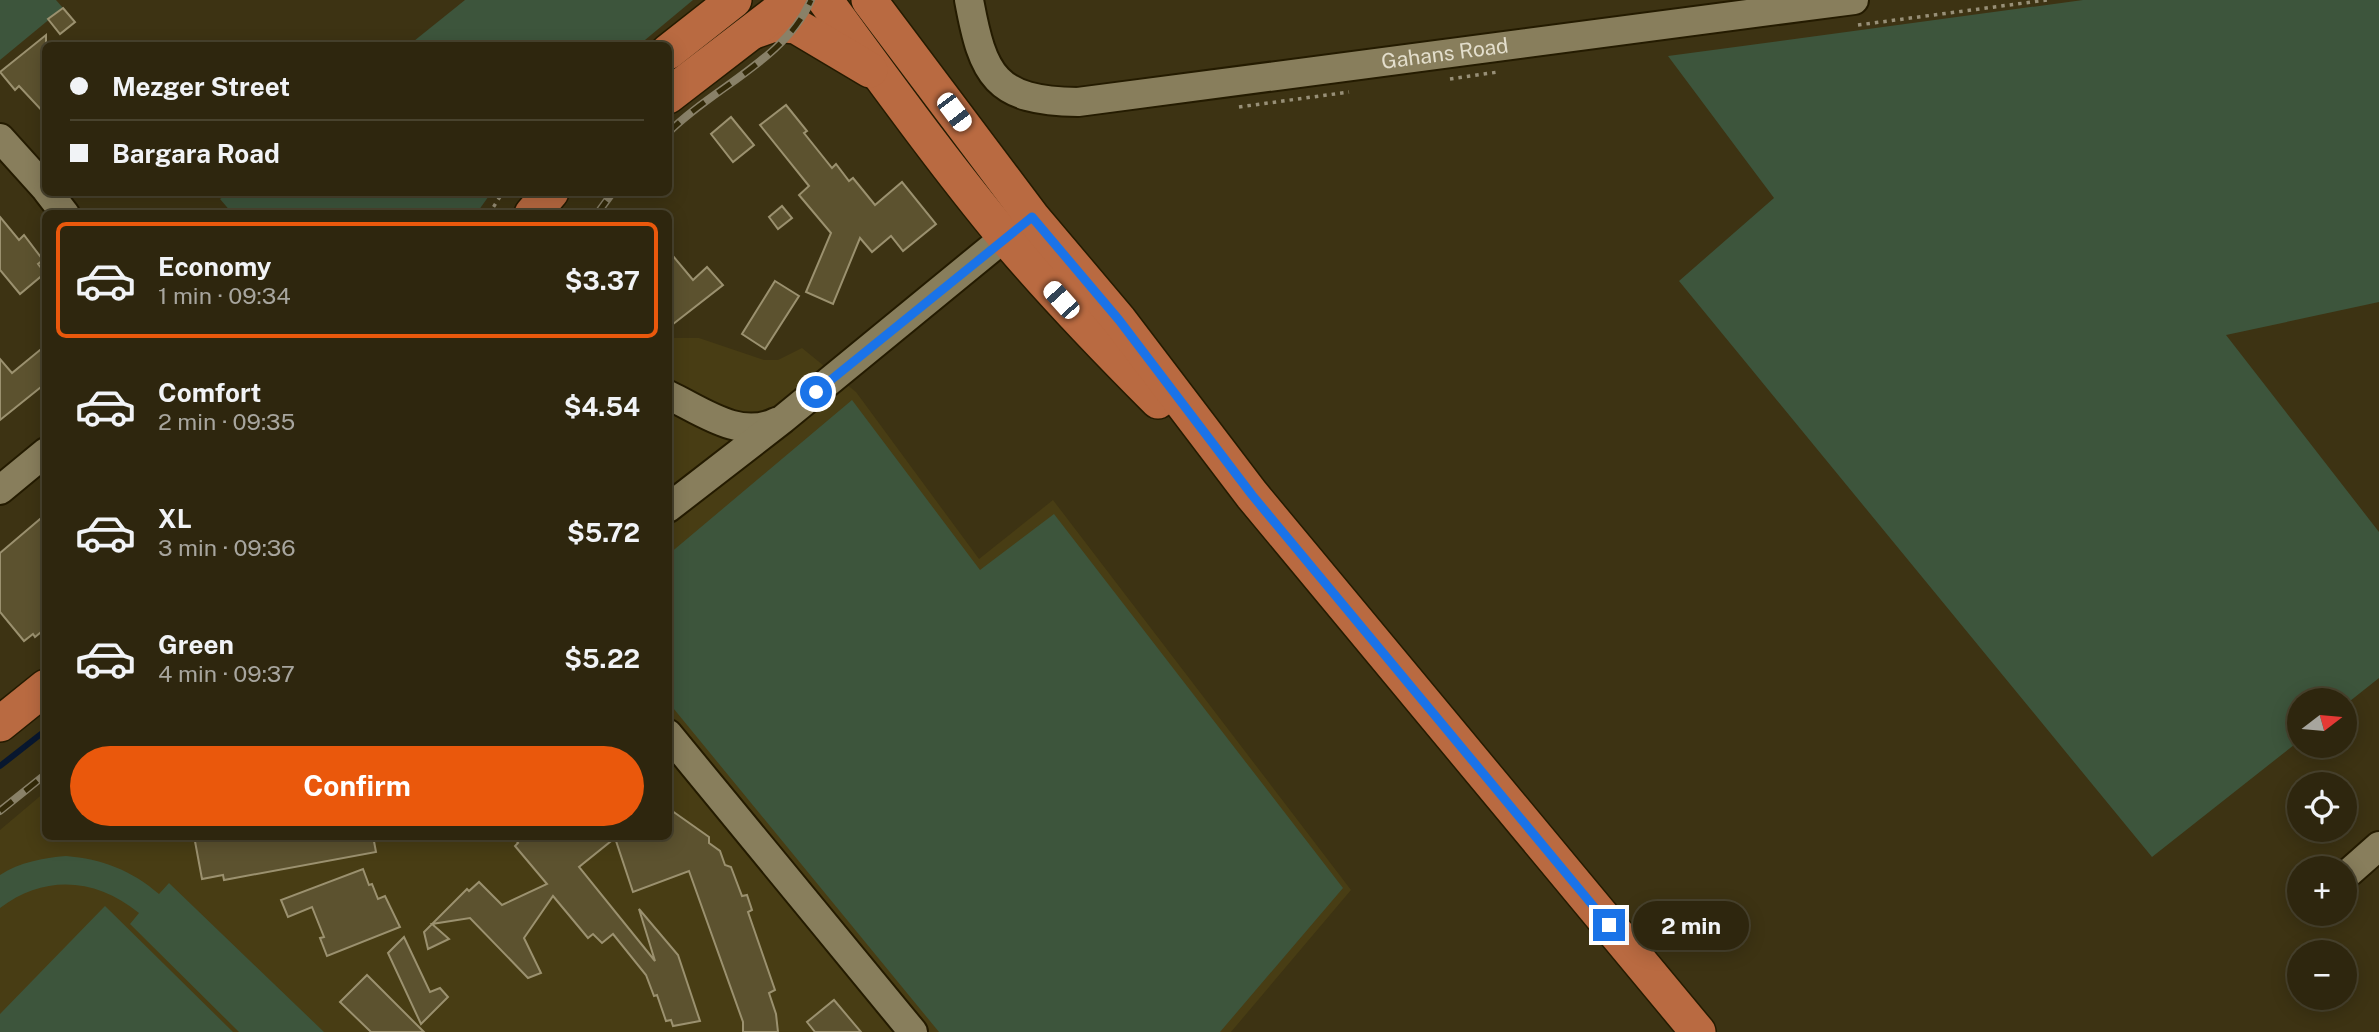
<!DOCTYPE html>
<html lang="en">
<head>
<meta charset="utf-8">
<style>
	body { margin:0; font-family:"Public Sans",sans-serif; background:#362e17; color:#f1f3f6; height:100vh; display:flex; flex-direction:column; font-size:26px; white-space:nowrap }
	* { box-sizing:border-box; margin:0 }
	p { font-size:23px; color:#a7a59e }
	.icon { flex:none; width:38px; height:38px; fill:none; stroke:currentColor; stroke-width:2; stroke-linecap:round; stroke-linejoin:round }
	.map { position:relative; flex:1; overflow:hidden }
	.side { position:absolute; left:42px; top:210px; width:630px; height:630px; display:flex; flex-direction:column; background:#2e260e; border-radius:10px; box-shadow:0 4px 18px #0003,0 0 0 2px #49432e }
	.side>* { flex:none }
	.top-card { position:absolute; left:42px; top:42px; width:630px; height:154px; border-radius:10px; box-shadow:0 4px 18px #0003,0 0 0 2px #49432e; display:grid; align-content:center; height:154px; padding:0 28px; background:#2e260e }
	.needle { width:46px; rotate:74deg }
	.fabs { position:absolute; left:2287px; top:688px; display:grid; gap:14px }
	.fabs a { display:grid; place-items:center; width:70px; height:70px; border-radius:50%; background:#2e260e; box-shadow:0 4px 18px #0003,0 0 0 2px #49432e; font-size:35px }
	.end { position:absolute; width:32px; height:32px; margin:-16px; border:9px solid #1a73e8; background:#fff; box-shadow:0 0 0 4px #fff }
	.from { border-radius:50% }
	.bubble { position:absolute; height:49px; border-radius:24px; background:#2e260e; box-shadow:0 4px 18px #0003,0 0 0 2px #49432e; font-size:23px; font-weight:700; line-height:49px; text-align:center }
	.car { position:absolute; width:21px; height:42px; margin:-21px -10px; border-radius:9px; box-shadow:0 0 5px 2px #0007; background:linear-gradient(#fff 24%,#345 0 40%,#fff 0 76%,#345 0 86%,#fff 0) }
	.top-card b { display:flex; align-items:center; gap:24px; height:66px; font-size:26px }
	.top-card b+b { border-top:2px solid #49432e }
	.top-card i { width:18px; height:18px; background:#f1f3f6 }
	ul { padding:12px 0 0; list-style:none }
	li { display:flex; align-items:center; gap:21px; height:116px; margin:0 14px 10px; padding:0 14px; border:4px solid transparent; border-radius:10px }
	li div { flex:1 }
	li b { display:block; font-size:26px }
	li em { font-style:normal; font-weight:700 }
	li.active { border-color:#ea580c }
	li>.icon { width:63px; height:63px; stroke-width:1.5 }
	.button { display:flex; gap:14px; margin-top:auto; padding:14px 28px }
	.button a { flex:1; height:80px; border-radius:42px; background:#ea580c; color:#fff; font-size:28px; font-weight:700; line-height:80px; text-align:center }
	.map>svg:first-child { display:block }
	.built { fill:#483d14 }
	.green { fill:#3d553c }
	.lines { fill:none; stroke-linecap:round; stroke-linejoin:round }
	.stream { stroke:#08172f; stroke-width:6 }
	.building { fill:#5c522f; stroke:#9b916f; stroke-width:2 }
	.minor-casing { stroke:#241b00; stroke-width:32 }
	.major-casing { stroke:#241b00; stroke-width:38 }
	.path { stroke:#978f77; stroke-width:3.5; stroke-dasharray:3.5 5; stroke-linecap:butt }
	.minor { stroke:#887e5c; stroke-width:28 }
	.major { stroke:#b96a41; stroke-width:35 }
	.rail-casing { stroke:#898168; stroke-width:8 }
	.rail { stroke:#322908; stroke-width:5; stroke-dasharray:16; stroke-linecap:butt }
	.route { stroke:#1a73e8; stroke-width:9 }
	.labels { text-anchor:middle; stroke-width:5; stroke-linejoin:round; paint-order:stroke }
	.street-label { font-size:21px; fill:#e3decc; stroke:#322908 }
</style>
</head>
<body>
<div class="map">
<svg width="2379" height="1032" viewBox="0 0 2379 1032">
	<rect width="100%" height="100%" fill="#3d3313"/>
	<polygon class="built" points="669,338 699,338 764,360 778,360 802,348 856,392 979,559 1053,500 1351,890 1231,1032 0,1032 0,830 45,792 46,836 668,836"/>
	<g class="green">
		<polygon points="0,0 56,0 63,8 0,60"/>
		<polygon points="465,0 693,0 639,45 409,45"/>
		<polygon points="2083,0 2379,0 2379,302 2226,335 2379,532 2379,678 2345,705 2345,700 2300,700 2299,741 2152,857 1679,281 1774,198 1668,56"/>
		<polygon points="228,193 228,192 491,193 476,214 232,213 220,199"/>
		<polygon points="852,400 980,570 1054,514 1343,888 1220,1032 939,1032 669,703 669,554"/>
		<path d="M 66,856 C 102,859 131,870 159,894 L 169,883 L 324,1032 L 239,1032 L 130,924 L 139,913 C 96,878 45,874 0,908 L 0,875 C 20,862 43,858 66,856 Z"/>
		<polygon points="105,906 233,1032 0,1032 0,1014"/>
	</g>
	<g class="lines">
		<polyline class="stream" points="0,766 46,730"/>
	</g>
	<g class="building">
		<polygon points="63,8 75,22 60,34 48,19"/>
		<polygon points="46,35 46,115 19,86 15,90 0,72"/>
		<polygon points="786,105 807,131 804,133 832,168 836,164 849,181 853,178 875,205 902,182 936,224 903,251 891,236 872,252 860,238 833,304 806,292 831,233 799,195 809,186 760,125"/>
		<polygon points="731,117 754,145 733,162 711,134"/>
		<polygon points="782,206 792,218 778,229 769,217"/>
		<polygon points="0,217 19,240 24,235 43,260 38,264 45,273 20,294 0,270"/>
		<polygon points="668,250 693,280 707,267 723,285 668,328"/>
		<polygon points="775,281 799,296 765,349 742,334"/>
		<polygon points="46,345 46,383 0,420 0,359 12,373"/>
		<polygon points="46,514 46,628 35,637 33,634 24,641 0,612 0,553"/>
		<polygon points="668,808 709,837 709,843 720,851 725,865 731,867 742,896 747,895 752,910 748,912 775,990 769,993 776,1014 778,1032 743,1032 743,1022 689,871 633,892 615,838 579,867 655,961 639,909 678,955 700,1021 673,1026 671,1020 666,1021 657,995 654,996 646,975 613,934 602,943 593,934 588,938 553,896 524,938 541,973 528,978 470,918 432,924 449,939 428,949 424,932 467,889 469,891 479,882 502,905 547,884 515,846 518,843 513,836 668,836"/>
		<polygon points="194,836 373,836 376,852 224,880 223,875 202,879"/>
		<polygon points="363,869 369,885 372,884 378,899 385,896 400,927 327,956 320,938 324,937 312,907 288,917 281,900"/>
		<polygon points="404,937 430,992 440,988 448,997 421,1024 388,953"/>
		<polygon points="367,975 424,1032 371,1032 340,1002"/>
		<polygon points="834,1000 861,1032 815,1032 807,1022"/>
	</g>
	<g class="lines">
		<g class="minor-casing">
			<g id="minor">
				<path id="s1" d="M 969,0 C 983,76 995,101 1078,102 L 1854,0"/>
				<polyline points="0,138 46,189"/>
				<polyline points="48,192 65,214"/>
				<path d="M 668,395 C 702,411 739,440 776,422"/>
				<polyline points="0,490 46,452"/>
				<polyline points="668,508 783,419 1005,237"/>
				<polyline points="668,734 913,1032"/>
				<polyline points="2345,876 2379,846"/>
			</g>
		</g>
		<g class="major-casing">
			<g id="major">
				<path d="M 825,0 C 884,80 942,161 1005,237 C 1053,294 1105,348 1158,401"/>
				<polyline points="869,0 1032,217 1119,320 1252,495 1698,1032"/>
				<polyline points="754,31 774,24 796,26 870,70"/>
				<polyline points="668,52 734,0"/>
				<polyline points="668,96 793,0"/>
				<polyline points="532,214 551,192"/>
				<polyline points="0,724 46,687"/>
			</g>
		</g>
		<g class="path">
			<polyline points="1858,25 2047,0"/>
			<polyline points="1450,79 1498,72"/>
			<polyline points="1239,107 1349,92"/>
			<polyline points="489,214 503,192"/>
		</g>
		<use href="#minor" class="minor"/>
		<use href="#major" class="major"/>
		<g class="rail-casing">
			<g id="rail">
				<path d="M 668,133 C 712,88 786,59 811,0"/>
				<polyline points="597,214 613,192"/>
				<polyline points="0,811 46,774"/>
			</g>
		</g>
		<use href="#rail" class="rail"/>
	</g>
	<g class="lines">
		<polyline class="route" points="816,392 1032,217 1119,320 1252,495 1609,925"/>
	</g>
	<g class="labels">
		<g class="street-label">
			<text dy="7" stroke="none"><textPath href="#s1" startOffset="541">Gahans Road</textPath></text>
		</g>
	</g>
</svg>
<div class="fabs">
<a><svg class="needle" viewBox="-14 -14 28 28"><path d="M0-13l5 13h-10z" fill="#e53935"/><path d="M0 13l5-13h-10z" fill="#a7a59e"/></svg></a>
<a><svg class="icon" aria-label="locate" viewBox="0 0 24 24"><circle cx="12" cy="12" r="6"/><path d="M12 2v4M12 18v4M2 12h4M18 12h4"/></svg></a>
<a>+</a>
<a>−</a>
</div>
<i class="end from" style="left:816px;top:392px"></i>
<i class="end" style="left:1609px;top:925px"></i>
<div class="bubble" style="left:1633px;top:901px;width:116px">2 min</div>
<i class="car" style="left:954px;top:112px;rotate:143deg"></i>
<i class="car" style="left:1061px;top:300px;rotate:318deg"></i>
<div class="top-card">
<b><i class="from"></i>Mezger Street</b>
<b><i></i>Bargara Road</b>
</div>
<section class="side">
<ul>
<li class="active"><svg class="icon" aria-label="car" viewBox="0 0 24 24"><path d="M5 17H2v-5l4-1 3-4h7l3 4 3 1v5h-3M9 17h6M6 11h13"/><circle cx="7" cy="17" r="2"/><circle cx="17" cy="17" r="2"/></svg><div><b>Economy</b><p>1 min · 09:34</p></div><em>$3.37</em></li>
<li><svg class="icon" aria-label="car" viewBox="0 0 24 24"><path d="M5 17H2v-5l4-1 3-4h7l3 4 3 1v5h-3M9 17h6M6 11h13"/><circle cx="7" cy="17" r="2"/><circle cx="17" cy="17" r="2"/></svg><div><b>Comfort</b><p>2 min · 09:35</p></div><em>$4.54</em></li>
<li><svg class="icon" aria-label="car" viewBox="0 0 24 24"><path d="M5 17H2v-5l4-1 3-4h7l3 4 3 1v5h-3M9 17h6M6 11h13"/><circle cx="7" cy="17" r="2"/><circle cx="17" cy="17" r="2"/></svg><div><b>XL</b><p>3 min · 09:36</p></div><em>$5.72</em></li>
<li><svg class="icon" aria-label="car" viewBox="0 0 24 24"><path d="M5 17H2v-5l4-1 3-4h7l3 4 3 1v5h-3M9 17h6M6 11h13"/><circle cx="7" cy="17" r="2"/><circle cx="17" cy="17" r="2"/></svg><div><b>Green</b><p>4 min · 09:37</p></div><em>$5.22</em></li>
</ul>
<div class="button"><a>Confirm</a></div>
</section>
</div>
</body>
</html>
